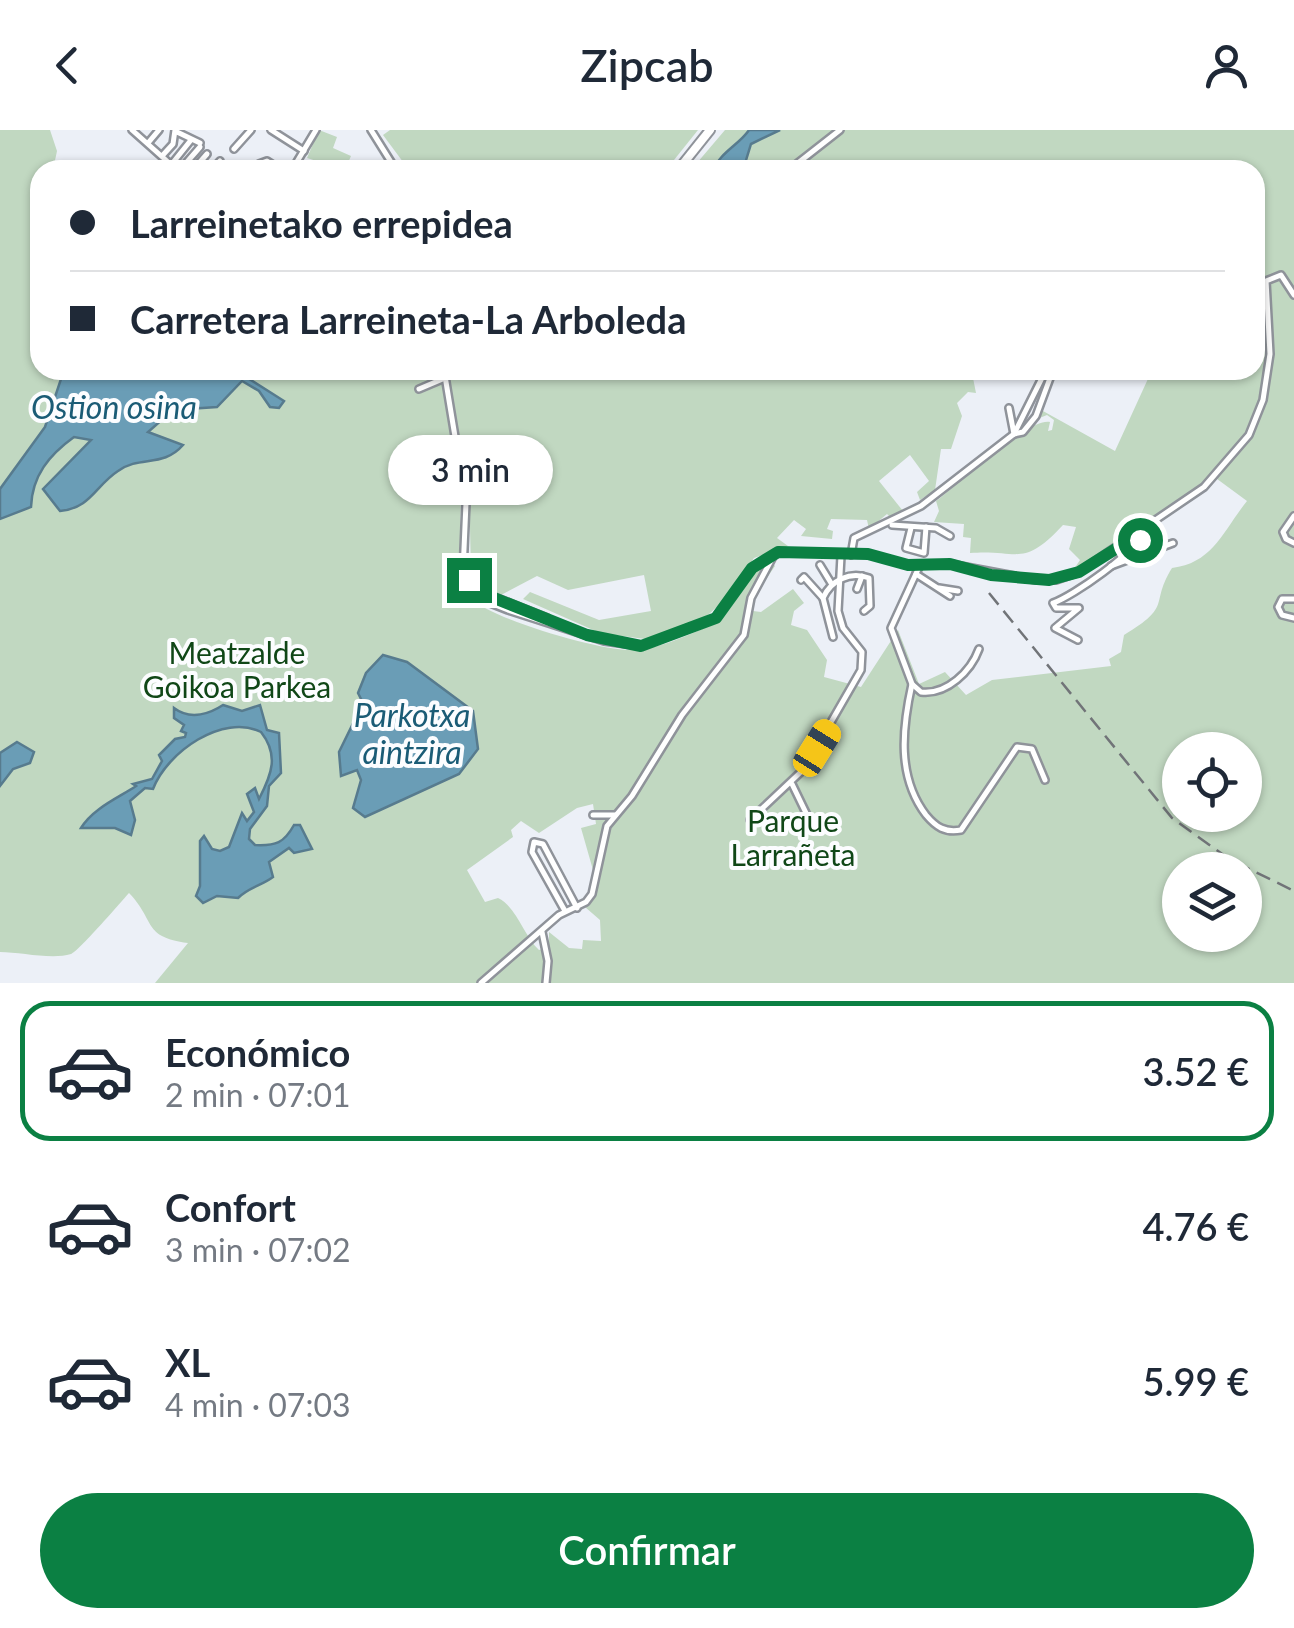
<!DOCTYPE html>
<html lang="es">
<head>
<meta charset="utf-8">
<style>
	body { margin:0; font-family:Lato,sans-serif; background:#f6f6f7; color:#1f2937; height:100vh; display:flex; flex-direction:column; font-size:38px; white-space:nowrap }
	* { box-sizing:border-box; margin:0 }
	p { font-size:32px; color:#747a83 }
	.icon { flex:none; width:55px; height:55px; fill:none; stroke:currentColor; stroke-width:2; stroke-linecap:round; stroke-linejoin:round }
	.map { position:relative; height:853px; overflow:hidden }
	.panel { display:flex; flex-direction:column; background:#fff; flex:1 }
	.panel>* { flex:none }
	.banner { position:absolute; left:30px; top:30px; width:1235px; height:220px; border-radius:30px; box-shadow:0 2px 8px #0004; display:grid; align-content:center; height:220px; padding:0 40px; background:#fff }
	.tools { position:absolute; left:1162px; top:602px; display:grid; gap:20px }
	.tools a { display:grid; place-items:center; width:100px; height:100px; border-radius:50%; background:#fff; box-shadow:0 2px 8px #0004; font-size:50px }
	.end { position:absolute; width:45px; height:45px; margin:-22px; border:12px solid #0b8043; background:#fff; box-shadow:0 0 0 5px #fff }
	.from { border-radius:50% }
	.bubble { position:absolute; height:70px; border-radius:35px; background:#fff; box-shadow:0 2px 8px #0004; font-size:32px; font-weight:600; line-height:70px; text-align:center }
	.car { position:absolute; width:30px; height:60px; margin:-30px -15px; border-radius:12px; box-shadow:0 0 8px 2px #0007; background:linear-gradient(#f5c518 24%,#345 0 40%,#f5c518 0 76%,#345 0 86%,#f5c518 0) }
	.banner b { display:flex; align-items:center; gap:35px; height:95px; font-size:38px }
	.banner b+b { border-top:2px solid #e0e1e3 }
	.banner i { width:25px; height:25px; background:#1f2937 }
	ul { padding:18px 0 0; list-style:none }
	li { display:flex; align-items:center; gap:30px; height:140px; margin:0 20px 15px; padding:0 20px; border:5px solid transparent; border-radius:30px }
	li div { flex:1 }
	li b { display:block; font-size:38px }
	li em { font-style:normal; font-weight:600 }
	li.on { border-color:#0b8043 }
	li>.icon { width:90px; height:90px; stroke-width:1.5 }
	.primary-button { display:flex; gap:20px; margin-top:auto; padding:20px 40px }
	.primary-button a { flex:1; height:115px; border-radius:60px; background:#0b8043; color:#fff; font-size:40px; font-weight:600; line-height:115px; text-align:center }
	header { display:flex; justify-content:space-between; align-items:center; height:130px; padding:0 40px; background:#fff; font-size:45px; font-weight:600 }
	.map>svg:first-child { display:block }
	.green { fill:#c1d8c1; fill-rule:evenodd }
	.water { fill:#6a9db6; stroke:#577b8e; stroke-width:2.5 }
	.lines { fill:none; stroke-linecap:round; stroke-linejoin:round }
	.minor-casing { stroke:#8f939a; stroke-width:10 }
	.major-casing { stroke:#8f939a; stroke-width:12 }
	.minor { stroke:#fff; stroke-width:5 }
	.major { stroke:#fff; stroke-width:8 }
	.rail { stroke:#717478; stroke-width:2.5; stroke-dasharray:15 8; stroke-linecap:butt }
	.route { stroke:#0b8043; stroke-width:12 }
	.labels { text-anchor:middle; stroke-width:8; stroke-linejoin:round; paint-order:stroke }
	.park-label { font-size:30px; fill:#104717; stroke:#fcfdff }
	.water-label { font-size:32px; font-style:italic; fill:#1b5c76; stroke:#fcfdff }
</style>
</head>
<body>
<header><svg class="icon" aria-label="back" viewBox="0 0 24 24"><path d="M15 5l-7 7 7 7"/></svg>Zipcab<svg class="icon" aria-label="person" viewBox="0 0 24 24"><circle cx="12" cy="8" r="4"/><path d="M4 21q1-7 8-7t8 7"/></svg></header>
<div class="map">
<svg width="1294" height="853" viewBox="0 0 1294 853">
	<rect width="100%" height="100%" fill="#ecf0f7"/>
	<g class="green">
		<path d="M 0,0 L 50,0 L 57,21 L 53,40 L 40,40 L 40,240 L 979,240 L 973,248 L 976,263 L 968,262 L 957,273 L 962,286 L 951,319 L 941,319 L 935,360 L 920,370 L 917,362 L 929,351 L 910,325 L 879,351 L 903,381 L 890,387 L 887,384 L 869,399 L 867,390 L 831,389 L 827,399 L 833,401 L 832,409 L 801,406 L 806,399 L 794,390 L 777,408 L 788,416 L 754,428 L 726,468 L 707,486 L 645,509 L 600,503 L 523,469 L 530,462 L 599,490 L 651,481 L 644,445 L 568,460 L 537,446 L 501,465 L 485,461 L 471,442 L 469,354 L 461,364 L 459,458 C 473,485 597,520 629,520 C 653,521 687,506 709,496 C 736,482 744,447 770,430 L 775,436 L 756,464 L 753,481 L 761,482 L 793,459 L 804,473 L 794,481 L 791,495 L 807,500 L 827,530 L 824,547 L 861,557 L 898,500 L 919,554 L 945,542 L 966,565 L 992,550 L 1111,536 L 1109,529 L 1121,522 L 1124,505 C 1174,475 1149,475 1172,438 C 1213,433 1223,401 1247,371 L 1213,346 L 1092,432 L 1074,439 L 1080,430 L 1069,419 L 1076,397 L 1063,395 C 1022,439 1019,419 970,423 L 971,408 L 963,407 L 964,394 L 934,392 L 939,381 L 936,371 C 959,354 1027,288 1050,292 L 1048,301 L 1052,300 L 1054,290 L 1047,285 L 1037,289 L 1039,282 L 1043,281 L 1115,321 L 1152,240 L 1255,240 L 1255,40 L 691,40 L 725,0 L 1294,0 L 1294,853 L 155,853 L 188,813 C 142,807 156,791 129,763 C 120,773 78,822 71,824 C 52,830 20,822 0,822 ZM 1180,620 L 1245,620 L 1245,685 L 1180,685 ZM 593,674 L 596,694 L 581,698 L 593,740 L 602,740 L 596,763 L 585,777 L 600,790 L 601,811 L 583,810 L 582,819 L 569,818 L 549,802 L 549,817 L 539,820 C 524,806 516,776 498,768 L 485,772 L 467,740 L 513,707 L 511,700 L 521,691 L 539,703 L 577,678 ZM 1180,740 L 1245,740 L 1245,805 L 1180,805 Z"/>
		<polygon points="319,0 337,7 333,18 351,26 345,40 307,28"/>
		<polygon points="390,0 698,0 666,40 409,40 383,5"/>
	</g>
	<g class="water">
		<path d="M 749,0 L 780,0 L 751,14 L 743,40 L 714,40 C 718,24 740,14 749,0 Z"/>
		<path d="M 64,240 L 273,240 L 271,244 L 265,241 L 246,247 L 284,271 L 279,278 L 270,277 L 259,261 L 242,251 L 217,277 L 173,280 L 148,302 L 183,315 C 163,338 140,325 118,341 C 95,356 91,378 60,381 L 43,359 L 91,310 L 74,307 C 49,325 32,346 31,377 L 0,389 L 0,359 L 45,297 Z"/>
		<polygon points="383,525 407,532 473,581 478,619 459,644 365,687 353,678 361,650 357,640 341,646 339,622 363,573 358,563 366,543"/>
		<path d="M 223,575 L 242,581 L 260,575 L 267,600 L 279,603 L 281,643 L 269,656 L 267,676 L 250,699 L 249,709 L 255,715 C 276,716 284,713 294,695 L 300,695 L 312,719 L 294,723 L 289,718 L 269,732 L 273,747 C 261,756 249,757 238,768 L 217,766 L 203,773 L 196,766 L 200,756 L 200,711 L 204,706 L 212,719 L 220,721 L 229,717 L 242,683 L 247,691 L 254,682 L 247,664 L 255,658 L 259,669 C 272,644 279,625 261,602 C 223,583 167,622 153,659 L 145,658 L 130,671 L 135,690 L 131,705 L 115,698 L 81,698 C 93,678 120,667 136,656 L 133,654 L 152,649 L 162,631 L 159,625 L 175,609 L 185,607 L 186,603 L 181,601 L 184,595 L 174,588 L 174,578 C 191,591 211,583 223,575 Z"/>
		<polygon points="17,612 34,622 30,633 13,639 0,656 0,623"/>
	</g>
	<g class="lines">
		<g class="minor-casing">
			<g id="minor">
				<polyline points="132,0 177,40"/>
				<polyline points="271,0 304,21"/>
				<polyline points="371,0 396,40"/>
				<polyline points="177,2 200,13"/>
				<polyline points="148,13 159,0"/>
				<polyline points="234,19 251,0"/>
				<polyline points="162,26 173,14 175,0"/>
				<polyline points="259,34 267,31 281,40"/>
				<polyline points="167,40 191,10"/>
				<polyline points="180,40 200,17"/>
				<polyline points="193,40 207,24"/>
				<polyline points="212,40 220,31"/>
				<polyline points="292,40 316,0"/>
				<polyline points="789,40 840,0"/>
				<polyline points="444,240 466,373 463,442 467,457 480,469 508,480 604,511 641,516 716,488 752,438 780,422 868,424 908,435 950,434 1036,450 1056,450 1079,442 1204,357 1249,305 1263,270 1270,224 1266,151 1281,145 1294,165"/>
				<polyline points="419,259 445,248"/>
				<polyline points="1009,278 1014,304"/>
				<polyline points="1014,304 1046,240"/>
				<polyline points="1294,386 1283,402 1286,409 1294,413"/>
				<polyline points="892,395 936,398 950,406"/>
				<polyline points="911,398 906,418 924,423 926,397"/>
				<polyline points="851,425 854,408 921,376 1014,304 1023,302 1036,286 1053,240"/>
				<polyline points="465,435 477,460 547,488"/>
				<polyline points="820,435 831,453"/>
				<path d="M 920,435 L 891,498 L 912,554 L 921,562 C 947,565 971,541 979,519"/>
				<polyline points="1111,436 1173,413"/>
				<polyline points="916,444 950,466"/>
				<polyline points="801,450 804,447 823,468"/>
				<polyline points="939,458 958,461"/>
				<polyline points="857,459 862,446"/>
				<polyline points="1294,469 1282,469 1278,477 1282,485 1294,488"/>
				<path d="M 833,507 L 823,468 C 831,450 850,441 869,448 L 870,476 L 864,481"/>
				<path d="M 1078,510 L 1055,498 L 1079,478 L 1056,478 L 1053,473 C 1073,466 1137,422 1141,403"/>
				<path d="M 912,554 C 902,599 897,647 926,685 C 936,697 945,703 961,700 L 1017,617 L 1032,619 L 1045,650"/>
				<polyline points="792,654 808,687"/>
				<polyline points="593,685 615,685"/>
				<polyline points="750,690 804,639 861,540 862,522 843,498 838,481 841,426"/>
				<polyline points="565,781 532,722 534,712 543,714 577,778"/>
				<polyline points="542,802 548,831 546,853"/>
				<polyline points="481,853 559,785 586,772 592,764 607,696 632,666 682,585 744,505 751,468 775,423"/>
			</g>
		</g>
		<g class="major-casing">
			<polyline id="major" points="678,40 710,0"/>
		</g>
		<use href="#minor" class="minor"/>
		<use href="#major" class="major"/>
		<polyline class="rail" points="989,463 1172,688 1229,729 1294,761"/>
	</g>
	<g class="lines">
		<polyline class="route" points="469,450 489,466 587,505 641,516 716,488 752,438 778,422 868,424 908,435 950,434 991,445 1049,450 1079,442 1141,403 1140,410"/>
	</g>
	<g class="labels">
		<g class="park-label">
			<text x="237" y="534">Meatzalde<tspan x="237" dy="34">Goikoa Parkea</tspan></text>
			<text x="793" y="702">Parque<tspan x="793" dy="34">Larrañeta</tspan></text>
		</g>
		<g class="water-label">
			<text x="114" y="289">Ostion osina</text>
			<text x="412" y="597">Parkotxa<tspan x="412" dy="37">aintzira</tspan></text>
		</g>
	</g>
</svg>
<div class="tools">
<a><svg class="icon" aria-label="locate" viewBox="0 0 24 24"><circle cx="12" cy="12" r="6"/><path d="M12 2v4M12 18v4M2 12h4M18 12h4"/></svg></a>
<a><svg class="icon" aria-label="layers" viewBox="0 0 24 24"><path d="M12 4l9 5-9 5-9-5zM3 14l9 5 9-5"/></svg></a>
</div>
<i class="end from" style="left:1140px;top:410px"></i>
<i class="end" style="left:469px;top:450px"></i>
<div class="bubble" style="left:388px;top:305px;width:165px">3 min</div>
<i class="car" style="left:817px;top:618px;rotate:32deg"></i>
<div class="banner">
<b><i class="from"></i>Larreinetako errepidea</b>
<b><i></i>Carretera Larreineta-La Arboleda</b>
</div>
</div>
<section class="panel">
<ul>
<li class="on"><svg class="icon" aria-label="car" viewBox="0 0 24 24"><path d="M5 17H2v-5l4-1 3-4h7l3 4 3 1v5h-3M9 17h6M6 11h13"/><circle cx="7" cy="17" r="2"/><circle cx="17" cy="17" r="2"/></svg><div><b>Económico</b><p>2 min · 07:01</p></div><em>3.52 €</em></li>
<li><svg class="icon" aria-label="car" viewBox="0 0 24 24"><path d="M5 17H2v-5l4-1 3-4h7l3 4 3 1v5h-3M9 17h6M6 11h13"/><circle cx="7" cy="17" r="2"/><circle cx="17" cy="17" r="2"/></svg><div><b>Confort</b><p>3 min · 07:02</p></div><em>4.76 €</em></li>
<li><svg class="icon" aria-label="car" viewBox="0 0 24 24"><path d="M5 17H2v-5l4-1 3-4h7l3 4 3 1v5h-3M9 17h6M6 11h13"/><circle cx="7" cy="17" r="2"/><circle cx="17" cy="17" r="2"/></svg><div><b>XL</b><p>4 min · 07:03</p></div><em>5.99 €</em></li>
</ul>
<div class="primary-button"><a>Confirmar</a></div>
</section>
</body>
</html>
